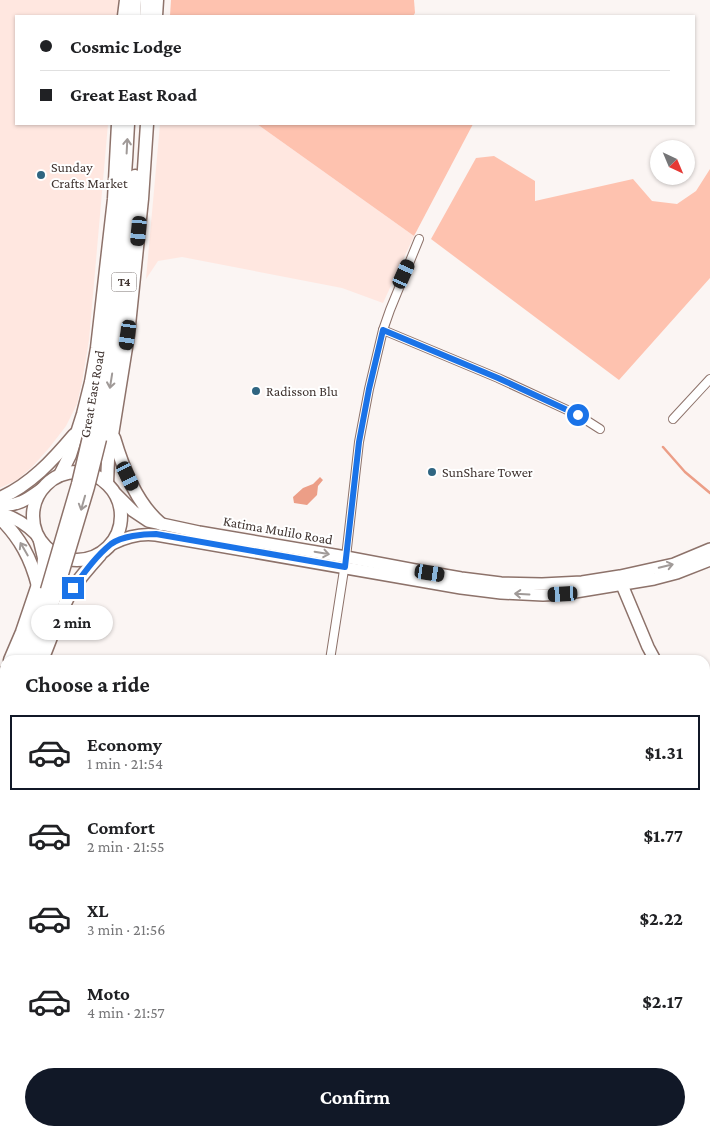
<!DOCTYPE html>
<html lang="en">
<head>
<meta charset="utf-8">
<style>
	body { margin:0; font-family:"Crimson Pro",serif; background:#f2f2f2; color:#202124; height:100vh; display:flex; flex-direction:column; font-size:19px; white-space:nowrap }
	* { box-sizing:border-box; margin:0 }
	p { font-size:16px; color:#757577 }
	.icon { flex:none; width:28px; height:28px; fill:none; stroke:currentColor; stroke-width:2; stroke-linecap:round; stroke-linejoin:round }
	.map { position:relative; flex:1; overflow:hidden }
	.sheet { position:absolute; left:0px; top:655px; width:710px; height:481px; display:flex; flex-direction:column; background:#fff; border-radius:15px 15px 0 0; box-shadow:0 1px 4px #0004 }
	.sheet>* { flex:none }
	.top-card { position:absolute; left:15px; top:15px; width:680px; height:110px; border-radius:0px; box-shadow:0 1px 4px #0004; display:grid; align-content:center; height:110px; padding:0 25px; background:#fff }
	.needle { width:32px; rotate:136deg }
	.controls { position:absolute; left:650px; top:140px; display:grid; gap:10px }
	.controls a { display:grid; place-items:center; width:45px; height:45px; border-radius:50%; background:#fff; box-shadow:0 1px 4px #0004; font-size:25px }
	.end { position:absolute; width:22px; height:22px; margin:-11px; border:6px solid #1a73e8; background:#fff; box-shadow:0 0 0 2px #fff }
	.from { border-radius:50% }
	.bubble { position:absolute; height:35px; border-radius:18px; background:#fff; box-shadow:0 1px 4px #0004; font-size:16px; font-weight:700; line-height:35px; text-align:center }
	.car { position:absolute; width:15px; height:30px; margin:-15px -8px; border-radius:6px; box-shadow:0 0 4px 1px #0007; background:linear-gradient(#222 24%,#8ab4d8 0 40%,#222 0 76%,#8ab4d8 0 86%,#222 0) }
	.top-card b { display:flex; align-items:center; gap:18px; height:48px; font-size:19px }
	.top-card b+b { border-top:1px solid #e0e0e0 }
	.top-card i { width:12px; height:12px; background:#202124 }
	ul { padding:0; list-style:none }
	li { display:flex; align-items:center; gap:15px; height:75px; margin:0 10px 8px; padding:0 15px; border:2px solid transparent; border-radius:0px }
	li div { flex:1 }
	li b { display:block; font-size:19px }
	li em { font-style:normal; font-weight:700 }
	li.selected { border-color:#111827 }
	li>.icon { width:45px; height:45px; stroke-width:1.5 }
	h2 { padding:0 25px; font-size:22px; line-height:60px }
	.cta { display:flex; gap:10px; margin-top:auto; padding:10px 25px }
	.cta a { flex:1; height:58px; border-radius:30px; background:#111827; color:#fff; font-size:20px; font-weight:700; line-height:58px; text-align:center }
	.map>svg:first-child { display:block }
	.built { fill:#ffe7e0 }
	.green { fill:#fec2af }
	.water { fill:#ec9e87 }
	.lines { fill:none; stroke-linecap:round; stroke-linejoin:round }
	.stream { stroke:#ec9e87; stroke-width:2.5 }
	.minor-casing { stroke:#8d726a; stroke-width:10 }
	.secondary-casing { stroke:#8d726a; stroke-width:14 }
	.primary-casing { stroke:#8d726a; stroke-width:15 }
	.minor { stroke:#fff; stroke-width:8 }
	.secondary { stroke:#fff; stroke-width:11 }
	.primary { stroke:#fff; stroke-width:12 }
	.primary-bridge-casing { stroke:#8d726a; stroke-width:15; stroke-linecap:butt }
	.primary-bridge { stroke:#fff; stroke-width:12 }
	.oneway { stroke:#a09a98 }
	.route { stroke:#1a73e8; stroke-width:6 }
	.poi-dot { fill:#2f6581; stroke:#fff; stroke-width:2 }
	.labels { text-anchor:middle; stroke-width:4; stroke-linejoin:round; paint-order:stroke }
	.shield { fill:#fff; stroke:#79716e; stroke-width:1 }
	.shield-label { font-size:12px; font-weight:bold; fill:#403430 }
	.poi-label { font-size:14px; fill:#403430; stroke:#fff; text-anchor:start }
	.street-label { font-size:14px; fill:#403430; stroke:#fff }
</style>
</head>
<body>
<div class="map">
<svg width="710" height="1136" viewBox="0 0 710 1136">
	<rect width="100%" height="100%" fill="#fbf5f3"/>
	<g class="built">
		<polygon points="0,0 119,0 117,16 16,16 16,124 108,124 89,340 82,382 77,404 66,426 49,448 32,467 17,480 0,488"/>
		<polygon points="160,124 257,124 414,236 383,303 342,288 182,257 158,261 146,279"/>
	</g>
	<g class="green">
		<polygon points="171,0 414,0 415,13 413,16 170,16"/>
		<polygon points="257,124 473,124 414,236"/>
		<polygon points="494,156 535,181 535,201 633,179 652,201 677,204 696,191 710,169 710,278 619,380 431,239 476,158"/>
	</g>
	<polygon class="water" points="320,477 323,480 318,486 317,495 307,505 294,503 293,497 303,488 313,484"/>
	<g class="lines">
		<polyline class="stream" points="663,447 685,472 710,493"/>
		<g class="minor-casing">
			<g id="minor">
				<polyline points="383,330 498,378 578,415 600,429"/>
				<polyline points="673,419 710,379"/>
				<polyline points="330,660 346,557 359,442 369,389 383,330 390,310 419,239"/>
				<polyline points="0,936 5,940"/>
				<polyline points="490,1131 495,1136"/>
				<polyline points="49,1136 50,1131"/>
				<polyline points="518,1136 522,1131"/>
			</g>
		</g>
		<g class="secondary-casing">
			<g id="secondary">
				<polyline points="116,494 133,511 148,521 199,532 346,557 415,570 461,578 501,583 542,584 582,582 620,576 674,564 710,549"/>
				<path d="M 0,505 C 18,507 29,498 43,488"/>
				<path d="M 0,513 C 14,517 27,525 37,535"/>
				<path d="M 112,544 C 126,537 140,533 156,535 L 461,588 L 501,593 L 543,595 L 563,594 L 654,579 L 677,573 L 710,560"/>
				<polyline points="621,579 622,585 648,647 655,660"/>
				<polyline points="705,727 710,731"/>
			</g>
		</g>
		<g class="primary-casing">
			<g id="primary">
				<polyline points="124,16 126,0"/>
				<polyline points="134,16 135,0"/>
				<polyline points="146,16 147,0"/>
				<polyline points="156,16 157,0"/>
				<path d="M 89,437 C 111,334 123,229 128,124"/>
				<path d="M 114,438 C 123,468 136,503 161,524"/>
				<polyline points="100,439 110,387 119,333 135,176"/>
				<circle cx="77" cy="516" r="44"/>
				<polyline points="60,475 70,455 83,414 91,382 97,348 114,199 118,124"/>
				<polyline points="107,483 108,460 128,335 142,199 147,124"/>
				<path d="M 0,498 C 30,485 53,460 74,435"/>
				<path d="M 0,518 C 20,538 31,558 38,586"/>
				<polyline points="10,660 22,632 43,570 44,558 40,541"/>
				<polyline points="20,660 47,590"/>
				<polyline points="30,660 56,594"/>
				<path d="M 42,660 C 52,636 60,610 73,588 C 81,576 91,565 100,555"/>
				<polyline points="0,683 5,672"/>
				<polyline points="0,707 5,696"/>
				<polyline points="0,731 5,720"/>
				<polyline points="0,755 5,745"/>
			</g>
		</g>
		<use href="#minor" class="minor"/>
		<use href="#secondary" class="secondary"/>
		<use href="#primary" class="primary"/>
		<g class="primary-bridge-casing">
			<g id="primary-bridge">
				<polyline points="47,590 78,484 89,437"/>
				<polyline points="56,594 88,487 100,439"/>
			</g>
		</g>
		<use href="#primary-bridge" class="primary-bridge"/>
	</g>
	<defs><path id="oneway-shaft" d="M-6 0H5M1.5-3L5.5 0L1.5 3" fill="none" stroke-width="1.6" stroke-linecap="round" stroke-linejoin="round" transform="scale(1.25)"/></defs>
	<g class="oneway">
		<use href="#oneway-shaft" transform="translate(127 146) rotate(-87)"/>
		<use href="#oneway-shaft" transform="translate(111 381) rotate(99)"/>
		<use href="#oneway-shaft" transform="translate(83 503) rotate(106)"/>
		<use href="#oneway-shaft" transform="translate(24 549) rotate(-120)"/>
		<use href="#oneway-shaft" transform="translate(322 553) rotate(10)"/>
		<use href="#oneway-shaft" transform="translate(666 566) rotate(-14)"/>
		<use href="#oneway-shaft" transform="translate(522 594) rotate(-177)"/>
	</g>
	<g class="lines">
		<path class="route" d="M 73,588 C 84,573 96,556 111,544 C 122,536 143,534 156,534 L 345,567 L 359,442 L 369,389 L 383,330 L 498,378 L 578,415"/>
	</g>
	<g class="poi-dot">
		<circle cx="41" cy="175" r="5"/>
		<circle cx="256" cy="391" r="5"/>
		<circle cx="432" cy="472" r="5"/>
	</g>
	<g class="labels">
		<rect class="shield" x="111.5" y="272.5" width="25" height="19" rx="4"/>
		<g class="shield-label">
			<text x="124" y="286">T4</text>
		</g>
		<g class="poi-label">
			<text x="51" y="172">Sunday<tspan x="51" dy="16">Crafts Market</tspan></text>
			<text x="266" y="396">Radisson Blu</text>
			<text x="442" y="477">SunShare Tower</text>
		</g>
		<g class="street-label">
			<text transform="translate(92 394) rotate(-80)" y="5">Great East Road</text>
			<text transform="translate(278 530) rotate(10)" y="5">Katima Mulilo Road</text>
		</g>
	</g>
</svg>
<div class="controls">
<a><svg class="needle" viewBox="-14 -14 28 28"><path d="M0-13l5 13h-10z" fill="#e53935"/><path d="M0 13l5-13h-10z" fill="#757577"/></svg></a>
</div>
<i class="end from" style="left:578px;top:415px"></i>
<i class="end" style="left:73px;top:588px"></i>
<div class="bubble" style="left:31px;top:605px;width:82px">2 min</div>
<i class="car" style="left:139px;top:231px;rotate:185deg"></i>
<i class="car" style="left:404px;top:274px;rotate:24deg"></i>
<i class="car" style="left:128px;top:335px;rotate:188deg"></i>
<i class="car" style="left:128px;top:476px;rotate:154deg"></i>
<i class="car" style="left:430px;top:573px;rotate:99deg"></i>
<i class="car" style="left:563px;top:594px;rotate:267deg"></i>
<div class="top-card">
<b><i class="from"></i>Cosmic Lodge</b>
<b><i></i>Great East Road</b>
</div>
<section class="sheet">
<h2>Choose a ride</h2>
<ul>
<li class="selected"><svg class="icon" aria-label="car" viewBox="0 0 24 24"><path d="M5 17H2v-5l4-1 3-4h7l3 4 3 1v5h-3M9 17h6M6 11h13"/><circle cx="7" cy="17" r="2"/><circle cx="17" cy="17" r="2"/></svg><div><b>Economy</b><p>1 min · 21:54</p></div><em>$1.31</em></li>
<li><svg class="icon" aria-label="car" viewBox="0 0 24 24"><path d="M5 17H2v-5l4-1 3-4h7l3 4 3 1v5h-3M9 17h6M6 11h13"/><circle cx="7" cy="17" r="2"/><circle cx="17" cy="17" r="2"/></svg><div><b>Comfort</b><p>2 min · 21:55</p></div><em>$1.77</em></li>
<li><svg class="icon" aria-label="car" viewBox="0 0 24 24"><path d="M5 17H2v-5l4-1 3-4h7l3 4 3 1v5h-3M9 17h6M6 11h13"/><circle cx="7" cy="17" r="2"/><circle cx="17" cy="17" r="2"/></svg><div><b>XL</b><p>3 min · 21:56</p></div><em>$2.22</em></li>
<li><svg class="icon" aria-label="car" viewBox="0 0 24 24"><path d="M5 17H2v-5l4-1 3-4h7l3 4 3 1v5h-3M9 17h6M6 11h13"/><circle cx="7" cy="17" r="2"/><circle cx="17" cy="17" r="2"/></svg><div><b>Moto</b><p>4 min · 21:57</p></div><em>$2.17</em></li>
</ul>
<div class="cta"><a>Confirm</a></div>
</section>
</div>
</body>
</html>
